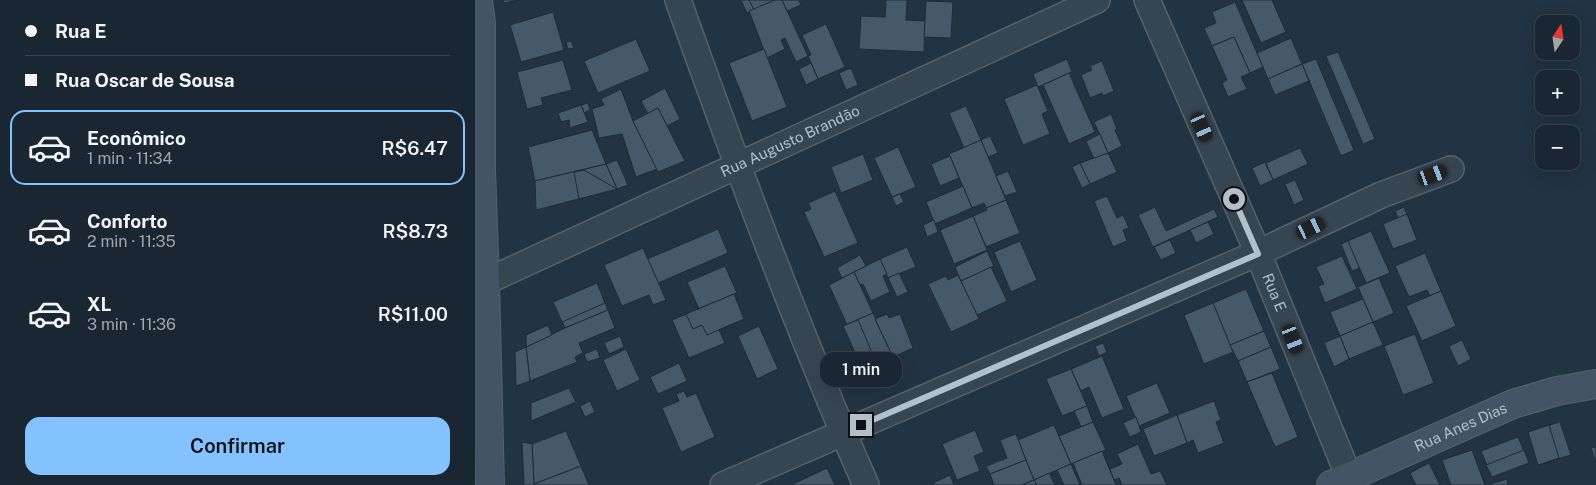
<!DOCTYPE html>
<html lang="pt">
<head>
<meta charset="utf-8">
<style>
	body { margin:0; font-family:"Public Sans",sans-serif; background:#232e39; color:#f1f3f6; height:100vh; display:flex; flex-direction:column; font-size:19px; white-space:nowrap }
	* { box-sizing:border-box; margin:0 }
	p { font-size:16px; color:#9fa5ab }
	.icon { flex:none; width:28px; height:28px; fill:none; stroke:currentColor; stroke-width:2; stroke-linecap:round; stroke-linejoin:round }
	.map { position:relative; flex:1; overflow:hidden }
	.drawer { display:flex; flex-direction:column; background:#1a2631; width:475px }
	.drawer>* { flex:none }
	.hud { display:grid; align-content:center; height:110px; padding:0 25px; background:#1a2631 }
	.needle { width:32px; rotate:13deg }
	.buttons { position:absolute; left:1060px; top:15px; display:grid; gap:10px }
	.buttons a { display:grid; place-items:center; width:45px; height:45px; border-radius:10px; background:#1a2631; box-shadow:0 5px 20px #0002,0 0 0 1px #38434d; font-size:25px }
	.end { position:absolute; width:22px; height:22px; margin:-11px; border:6px solid #b3bfcb; background:#111; box-shadow:0 0 0 2px #111 }
	.from { border-radius:50% }
	.bubble { position:absolute; height:35px; border-radius:15px; background:#1a2631; box-shadow:0 5px 20px #0002,0 0 0 1px #38434d; font-size:16px; font-weight:600; line-height:35px; text-align:center }
	.car { position:absolute; width:15px; height:30px; margin:-15px -8px; border-radius:6px; box-shadow:0 0 4px 1px #0007; background:linear-gradient(#222 24%,#8ab4d8 0 40%,#222 0 76%,#8ab4d8 0 86%,#222 0) }
	.hud b { display:flex; align-items:center; gap:18px; height:48px; font-size:19px }
	.hud b+b { border-top:1px solid #38434d }
	.hud i { width:12px; height:12px; background:#f1f3f6 }
	ul { padding:0; list-style:none }
	li { display:flex; align-items:center; gap:15px; height:75px; margin:0 10px 8px; padding:0 15px; border:2px solid transparent; border-radius:15px }
	li div { flex:1 }
	li b { display:block; font-size:19px }
	li em { font-style:normal; font-weight:600 }
	li.current { border-color:#84c2ff }
	li>.icon { width:45px; height:45px; stroke-width:1.5 }
	.cta { display:flex; gap:10px; margin-top:auto; padding:10px 25px }
	.cta a { flex:1; height:58px; border-radius:15px; background:#84c2ff; color:#111; font-size:20px; font-weight:600; line-height:58px; text-align:center }
	main { display:flex; flex:1; min-height:0 }
	.map>svg:first-child { display:block }
	.building { fill:#465968; stroke:#1d2c38 }
	.lines { fill:none; stroke-linecap:round; stroke-linejoin:round }
	.street-casing { stroke:#54626e; stroke-width:28 }
	.secondary-casing { stroke:#54626e; stroke-width:30 }
	.street { stroke:#374551; stroke-width:25 }
	.secondary { stroke:#445464; stroke-width:28 }
	.route { stroke:#b3bfcb; stroke-width:6 }
	.labels { text-anchor:middle; stroke-width:5; stroke-linejoin:round; paint-order:stroke }
	.street-label { font-size:15px; fill:#b3bfcb; stroke:#1b2a36 }
</style>
</head>
<body>
<main>
<section class="drawer">
<div class="hud">
<b><i class="from"></i>Rua E</b>
<b><i></i>Rua Oscar de Sousa</b>
</div>
<ul>
<li class="current"><svg class="icon" aria-label="car" viewBox="0 0 24 24"><path d="M5 17H2v-5l4-1 3-4h7l3 4 3 1v5h-3M9 17h6M6 11h13"/><circle cx="7" cy="17" r="2"/><circle cx="17" cy="17" r="2"/></svg><div><b>Econômico</b><p>1 min · 11:34</p></div><em>R$6.47</em></li>
<li><svg class="icon" aria-label="car" viewBox="0 0 24 24"><path d="M5 17H2v-5l4-1 3-4h7l3 4 3 1v5h-3M9 17h6M6 11h13"/><circle cx="7" cy="17" r="2"/><circle cx="17" cy="17" r="2"/></svg><div><b>Conforto</b><p>2 min · 11:35</p></div><em>R$8.73</em></li>
<li><svg class="icon" aria-label="car" viewBox="0 0 24 24"><path d="M5 17H2v-5l4-1 3-4h7l3 4 3 1v5h-3M9 17h6M6 11h13"/><circle cx="7" cy="17" r="2"/><circle cx="17" cy="17" r="2"/></svg><div><b>XL</b><p>3 min · 11:36</p></div><em>R$11.00</em></li>
</ul>
<div class="cta"><a>Confirmar</a></div>
</section>
<div class="map">
<svg width="1121" height="485" viewBox="0 0 1121 485">
	<rect width="100%" height="100%" fill="#223341"/>
	<g class="building">
		<polygon points="28,0 45,0 29,3"/>
		<polygon points="266,0 300,0 272,13"/>
		<polygon points="274,0 300,0 279,10"/>
		<polygon points="300,0 307,0 333,56 321,62 310,38 306,40 310,49 292,58 274,11"/>
		<polygon points="307,0 325,0 324,1 326,5 312,11"/>
		<polygon points="411,0 432,0 431,20 450,21 449,52 384,49 386,16 410,17"/>
		<polygon points="767,0 797,0 808,25 782,36"/>
		<polygon points="767,0 797,0 811,32 786,43"/>
		<polygon points="451,1 478,2 476,38 449,37"/>
		<polygon points="760,2 788,67 775,73 759,37 737,46 729,28 741,23 737,12"/>
		<polygon points="78,12 89,50 46,62 35,25"/>
		<polygon points="351,24 370,67 343,79 333,56 336,55 327,35"/>
		<polygon points="759,37 775,73 766,77 772,89 753,97 747,83 752,80 737,46"/>
		<polygon points="816,38 827,64 793,79 782,53"/>
		<polygon points="161,39 175,71 123,93 109,61"/>
		<polygon points="96,41 99,48 93,49 91,42"/>
		<polygon points="289,49 312,107 277,121 254,63"/>
		<polygon points="863,52 900,139 888,144 851,56"/>
		<polygon points="592,59 597,72 563,87 558,74"/>
		<polygon points="841,59 879,150 866,156 827,64"/>
		<polygon points="88,60 97,90 66,98 68,105 52,109 42,72"/>
		<polygon points="627,61 639,91 628,96 627,93 615,98 606,75 617,70 615,66"/>
		<polygon points="336,63 343,79 331,85 324,69"/>
		<polygon points="827,64 834,81 800,95 793,79"/>
		<polygon points="376,68 383,85 371,90 364,73"/>
		<polygon points="594,73 620,132 594,144 568,85"/>
		<polygon points="562,85 573,111 567,114 575,134 548,145 529,99"/>
		<polygon points="190,88 205,119 192,126 183,108 173,114 166,101"/>
		<polygon points="146,89 158,121 182,169 161,177 147,134 124,138 117,109 129,105 126,99"/>
		<polygon points="113,103 115,110 109,113 106,105"/>
		<polygon points="106,105 113,122 95,128 94,120 86,122 83,113"/>
		<polygon points="491,106 506,140 489,148 474,113"/>
		<polygon points="183,108 210,161 183,172 158,121"/>
		<polygon points="636,114 642,129 640,130 647,146 633,153 619,122"/>
		<polygon points="117,130 131,164 109,170 107,161 114,159 105,133"/>
		<polygon points="117,130 131,164 60,181 53,147"/>
		<polygon points="625,134 633,153 619,159 611,141"/>
		<polygon points="515,136 523,153 513,157 506,140"/>
		<polygon points="506,140 531,200 511,208 509,203 497,208 474,154"/>
		<polygon points="423,147 441,187 417,197 399,158"/>
		<polygon points="825,148 833,164 798,180 791,163"/>
		<polygon points="633,153 642,172 615,184 605,163"/>
		<polygon points="388,154 398,180 366,193 356,167"/>
		<polygon points="475,156 484,178 465,186 456,164"/>
		<polygon points="142,160 153,185 142,189 131,164"/>
		<polygon points="790,162 798,180 785,186 777,168"/>
		<polygon points="605,163 615,184 607,188 597,167"/>
		<polygon points="131,164 142,189 61,210 60,181"/>
		<polygon points="109,170 142,189 104,199 99,172"/>
		<polygon points="533,171 542,192 530,196 521,176"/>
		<polygon points="820,180 829,200 819,205 810,184"/>
		<polygon points="488,186 497,208 460,224 451,202"/>
		<polygon points="360,191 383,243 349,257 329,212 336,209 333,203"/>
		<polygon points="425,194 429,202 421,206 417,197"/>
		<polygon points="632,196 642,218 648,215 654,228 648,230 652,241 638,247 619,201"/>
		<polygon points="531,200 545,233 511,247 498,216 512,210 511,208"/>
		<polygon points="680,207 691,231 739,209 743,217 678,247 663,215"/>
		<polygon points="929,207 942,240 918,249 908,224 923,218 920,211"/>
		<polygon points="932,214 942,240 918,249 908,224"/>
		<polygon points="498,216 512,250 479,264 465,230"/>
		<polygon points="459,220 463,232 452,237 448,225"/>
		<polygon points="733,222 739,234 721,243 715,230"/>
		<polygon points="243,229 253,253 183,283 172,259"/>
		<polygon points="896,231 915,273 891,283 884,268 877,271 866,244"/>
		<polygon points="896,231 915,273 891,283 873,241"/>
		<polygon points="695,240 701,253 686,260 679,247"/>
		<polygon points="545,241 562,280 536,292 519,252"/>
		<polygon points="432,247 441,267 413,278 405,259"/>
		<polygon points="168,248 191,300 178,305 174,295 147,306 129,265"/>
		<polygon points="512,251 519,266 486,281 480,267"/>
		<polygon points="950,253 966,291 955,296 952,290 934,297 920,266"/>
		<polygon points="385,255 391,266 367,278 362,268"/>
		<polygon points="867,256 882,289 850,303 843,286 849,284 841,267"/>
		<polygon points="405,259 412,274 408,276 415,292 396,301 388,284 385,285 379,272"/>
		<polygon points="250,266 262,293 224,309 212,282"/>
		<polygon points="516,267 532,301 502,315 486,281"/>
		<polygon points="379,272 398,313 372,325 354,285"/>
		<polygon points="424,273 433,292 422,297 413,278"/>
		<polygon points="483,275 504,319 476,332 453,284 471,276 473,280"/>
		<polygon points="904,278 919,313 898,322 883,287"/>
		<polygon points="122,283 133,310 90,328 78,302"/>
		<polygon points="122,283 130,303 87,322 78,302"/>
		<polygon points="771,289 789,331 755,345 738,303"/>
		<polygon points="966,291 981,326 947,341 931,306"/>
		<polygon points="259,294 269,319 244,330 250,343 214,358 197,320"/>
		<polygon points="259,294 269,319 232,335 227,325 218,329 211,314"/>
		<polygon points="888,299 898,322 865,336 855,312"/>
		<polygon points="738,303 758,352 729,364 709,315"/>
		<polygon points="133,310 140,328 104,343 108,353 100,357 102,362 55,381 51,347 90,328"/>
		<polygon points="398,313 424,370 394,383 368,326"/>
		<polygon points="412,314 429,352 418,357 400,319"/>
		<polygon points="412,314 414,318 425,314 438,348 418,357 400,319"/>
		<polygon points="383,320 396,350 382,357 368,326"/>
		<polygon points="898,322 908,345 874,359 865,336"/>
		<polygon points="73,325 77,335 51,347 51,335"/>
		<polygon points="284,326 303,369 282,379 263,336"/>
		<polygon points="789,331 796,347 763,361 755,345"/>
		<polygon points="940,334 959,383 928,395 909,346"/>
		<polygon points="145,336 149,347 134,354 129,343"/>
		<polygon points="865,336 874,359 859,367 849,343"/>
		<polygon points="987,340 996,359 983,366 974,346"/>
		<polygon points="628,343 632,352 624,356 620,346"/>
		<polygon points="51,347 55,381 41,386 40,352"/>
		<polygon points="796,347 805,369 772,382 763,361"/>
		<polygon points="122,349 125,358 112,362 109,354"/>
		<polygon points="151,349 165,380 142,391 128,360"/>
		<polygon points="627,356 649,409 627,418 614,387 606,391 596,369"/>
		<polygon points="204,363 212,381 183,394 175,377"/>
		<polygon points="596,369 612,406 587,416 571,379"/>
		<polygon points="797,373 817,423 793,433 772,382"/>
		<polygon points="797,373 823,437 800,447 772,382"/>
		<polygon points="682,383 695,413 664,426 651,396"/>
		<polygon points="94,388 101,402 56,421 56,403"/>
		<polygon points="209,391 212,397 221,393 240,437 206,452 187,408 204,401 201,394"/>
		<polygon points="115,401 120,412 110,417 105,406"/>
		<polygon points="739,401 746,420 741,422 749,443 723,453 718,440 712,443 702,415"/>
		<polygon points="612,406 618,422 606,427 599,411"/>
		<polygon points="702,415 712,443 679,456 668,429"/>
		<polygon points="661,417 666,432 655,437 648,423"/>
		<polygon points="618,422 631,450 596,464 584,436"/>
		<polygon points="1085,422 1096,455 1063,465 1053,432"/>
		<polygon points="579,425 596,464 559,480 543,440"/>
		<polygon points="1074,425 1084,458 1063,465 1053,432"/>
		<polygon points="500,430 509,452 499,456 505,471 482,480 467,444"/>
		<polygon points="91,431 106,466 59,484 57,444"/>
		<polygon points="541,434 551,460 515,474 511,466 532,458 525,440"/>
		<polygon points="1043,437 1054,463 1017,477 1006,451"/>
		<polygon points="47,442 57,444 59,484 106,466 114,485 49,485"/>
		<polygon points="663,444 676,474 685,471 692,485 647,485 644,478 639,480 635,469 647,464 642,454"/>
		<polygon points="1121,447 1121,463 1116,448"/>
		<polygon points="997,450 1010,485 984,485 975,457"/>
		<polygon points="997,450 1010,485 976,485 967,460"/>
		<polygon points="1049,450 1054,463 1017,477 1011,465"/>
		<polygon points="627,451 641,485 607,485 598,463"/>
		<polygon points="551,460 559,480 547,485 519,485 515,474"/>
		<polygon points="954,463 965,485 941,485 935,473"/>
		<polygon points="596,464 605,485 589,485 582,470"/>
		<polygon points="352,468 360,485 316,485"/>
		<polygon points="574,473 580,485 562,485 559,480"/>
		<polygon points="475,475 479,485 459,485 458,483"/>
		<polygon points="1032,479 1033,485 1015,485 1015,484"/>
		<polygon points="559,480 562,485 547,485"/>
	</g>
	<g class="lines">
		<g class="street-casing">
			<g id="street">
				<path d="M 203,0 C 261,163 321,326 391,485"/>
				<path id="s1" d="M 672,0 L 783,253 L 874,477"/>
				<path id="s2" d="M 10,282 L 622,0"/>
				<polyline points="248,485 783,253 906,195 976,169"/>
			</g>
		</g>
		<g class="secondary-casing">
			<g id="secondary">
				<polyline points="3,0 6,24 6,169 10,282 15,485"/>
				<path id="s3" d="M 856,485 L 1038,404 L 1082,391 L 1121,384"/>
			</g>
		</g>
		<use href="#street" class="street"/>
		<use href="#secondary" class="secondary"/>
	</g>
	<g class="lines">
		<polyline class="route" points="386,425 783,254 759,199"/>
	</g>
	<g class="labels">
		<g class="street-label">
			<text dy="5" stroke="none"><textPath href="#s2" startOffset="336">Rua Augusto Brandão</textPath></text>
			<text dy="5" stroke="none"><textPath href="#s1" startOffset="319">Rua E</textPath></text>
			<text dy="5" stroke="none"><textPath href="#s3" startOffset="142">Rua Anes Dias</textPath></text>
		</g>
	</g>
</svg>
<div class="buttons">
<a><svg class="needle" viewBox="-14 -14 28 28"><path d="M0-13l5 13h-10z" fill="#e53935"/><path d="M0 13l5-13h-10z" fill="#9fa5ab"/></svg></a>
<a>+</a>
<a>−</a>
</div>
<i class="end from" style="left:759px;top:199px"></i>
<i class="end" style="left:386px;top:425px"></i>
<div class="bubble" style="left:345px;top:352px;width:82px">1 min</div>
<i class="car" style="left:727px;top:127px;rotate:156deg"></i>
<i class="car" style="left:958px;top:175px;rotate:70deg"></i>
<i class="car" style="left:836px;top:228px;rotate:64deg"></i>
<i class="car" style="left:818px;top:339px;rotate:158deg"></i>
</div>
</main>
</body>
</html>
